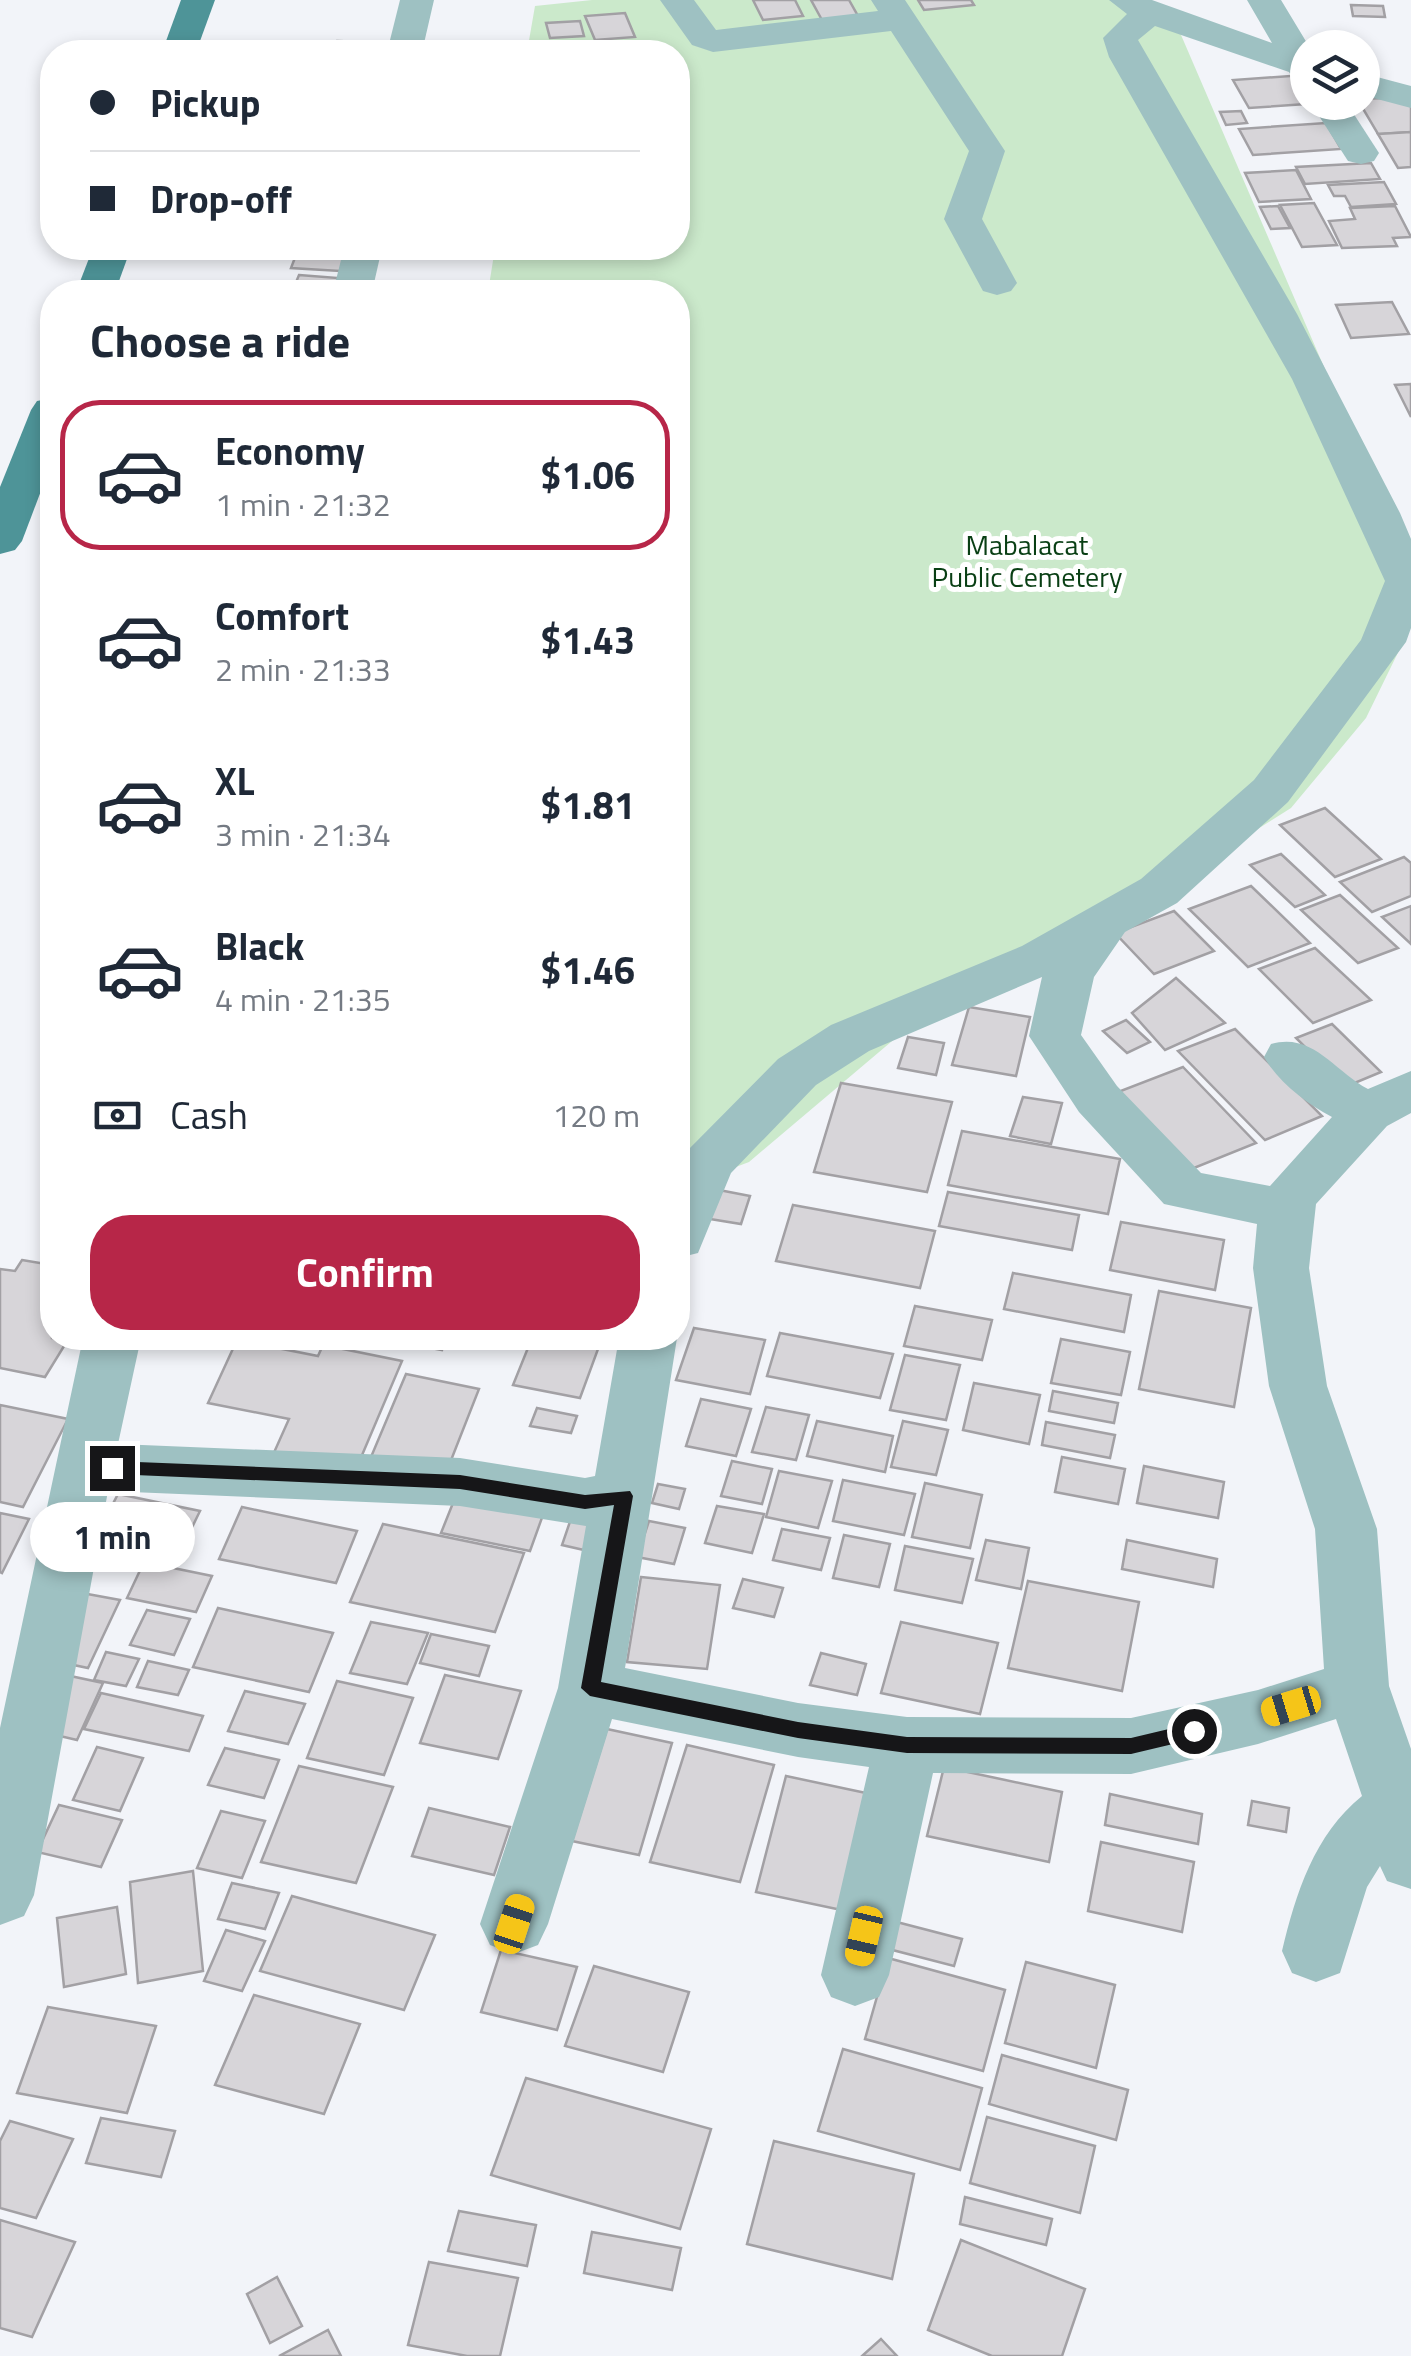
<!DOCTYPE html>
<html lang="en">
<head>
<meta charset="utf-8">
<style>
	body { margin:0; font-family:"Titillium Web",sans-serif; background:#f2f2f3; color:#1f2937; height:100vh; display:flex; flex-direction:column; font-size:38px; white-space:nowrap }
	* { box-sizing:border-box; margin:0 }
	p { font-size:32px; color:#747a83 }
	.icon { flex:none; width:55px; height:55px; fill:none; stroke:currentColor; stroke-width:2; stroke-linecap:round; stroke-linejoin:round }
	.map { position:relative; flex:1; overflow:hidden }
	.side { position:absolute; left:40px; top:280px; width:650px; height:1070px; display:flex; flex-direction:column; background:#fff; border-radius:40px; box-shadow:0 5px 15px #0003 }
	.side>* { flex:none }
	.hud { position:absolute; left:40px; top:40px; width:650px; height:220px; border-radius:40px; box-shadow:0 5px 15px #0003; display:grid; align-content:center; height:220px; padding:0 50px; background:#fff }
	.buttons { position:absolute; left:1290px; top:30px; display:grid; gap:20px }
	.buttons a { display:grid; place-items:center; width:90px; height:90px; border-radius:50%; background:#fff; box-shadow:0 5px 15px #0003; font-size:50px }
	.end { position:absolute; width:45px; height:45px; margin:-22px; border:12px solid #161618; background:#fff; box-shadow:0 0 0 5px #fff }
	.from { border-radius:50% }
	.bubble { position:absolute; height:70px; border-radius:35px; background:#fff; box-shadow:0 5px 15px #0003; font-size:32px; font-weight:700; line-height:70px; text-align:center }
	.car { position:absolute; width:30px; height:60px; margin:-30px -15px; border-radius:12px; box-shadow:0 0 8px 2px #0007; background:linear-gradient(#f5c518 24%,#345 0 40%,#f5c518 0 76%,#345 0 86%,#f5c518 0) }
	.hud b { display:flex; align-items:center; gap:35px; height:95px; font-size:38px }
	.hud b+b { border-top:2px solid #e0e1e3 }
	.hud i { width:25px; height:25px; background:#1f2937 }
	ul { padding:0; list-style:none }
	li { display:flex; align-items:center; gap:30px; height:150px; margin:0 20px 15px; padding:0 30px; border:5px solid transparent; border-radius:40px }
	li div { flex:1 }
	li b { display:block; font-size:38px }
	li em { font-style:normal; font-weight:700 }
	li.active { border-color:#b72648 }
	li>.icon { width:90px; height:90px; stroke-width:1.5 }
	h2 { padding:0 50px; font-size:45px; line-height:120px }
	.pay { display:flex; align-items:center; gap:25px; height:110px; padding:0 50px; font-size:38px }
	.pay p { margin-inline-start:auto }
	.action { display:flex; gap:20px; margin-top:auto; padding:20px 50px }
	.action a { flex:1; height:115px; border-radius:40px; background:#b72648; color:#fff; font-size:40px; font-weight:700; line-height:115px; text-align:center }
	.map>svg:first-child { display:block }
	.green { fill:#cbe9cb }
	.building { fill:#d7d5d9; stroke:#a2a0a4; stroke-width:2.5 }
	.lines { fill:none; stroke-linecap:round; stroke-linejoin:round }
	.minor { fill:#9ec1c2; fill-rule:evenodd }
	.major { fill:#4e9498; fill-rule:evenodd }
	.route { fill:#161618 }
	.labels { text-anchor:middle; stroke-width:10; stroke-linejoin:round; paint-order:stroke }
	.park-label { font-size:28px; fill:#093f14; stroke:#fff }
</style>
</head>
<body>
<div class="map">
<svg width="1411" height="2356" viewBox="0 0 1411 2356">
	<rect width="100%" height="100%" fill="#f2f4f9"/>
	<polygon class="green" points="592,0 1141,0 1175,21 1411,569 1411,626 1366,718 1291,808 1148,898 969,976 749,1162 678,1189 678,292 488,292 495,248 678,248 678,52 527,52 535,6"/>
	<g class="building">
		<polygon points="753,0 795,0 803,16 763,20"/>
		<polygon points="811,0 849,0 858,16 822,20"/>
		<polygon points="918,0 971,0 974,5 924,10"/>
		<polygon points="1351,5 1383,6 1385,17 1353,16"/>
		<polygon points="625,13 635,37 595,40 585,16"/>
		<polygon points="580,21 584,36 550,38 546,23"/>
		<polygon points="337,41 393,43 389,52 332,52"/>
		<polygon points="1304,75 1308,102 1321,103 1249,108 1233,80"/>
		<polygon points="1405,97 1411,106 1411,132 1378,134 1359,102 1362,99"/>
		<polygon points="1241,111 1247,123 1226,125 1220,112"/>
		<polygon points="1326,123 1341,149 1253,155 1239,129"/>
		<polygon points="1411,132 1411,167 1398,168 1378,134"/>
		<polygon points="1371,163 1380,179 1305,184 1296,167"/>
		<polygon points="1296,170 1311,199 1259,202 1245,173"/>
		<polygon points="1384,182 1396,204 1351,207 1345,196 1334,196 1328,185"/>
		<polygon points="1314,203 1337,245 1302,247 1280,205"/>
		<polygon points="1278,206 1290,228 1271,229 1260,207"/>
		<polygon points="1395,206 1411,237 1393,238 1397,246 1342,248 1329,221 1355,219 1350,208"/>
		<polygon points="296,255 345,257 340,271 291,268"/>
		<polygon points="299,275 351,279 346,292 292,292"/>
		<polygon points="261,283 290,285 287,292 256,292"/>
		<polygon points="1392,302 1409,334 1351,338 1336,305"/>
		<polygon points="1411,384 1411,417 1395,385"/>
		<polygon points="1325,808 1381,859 1335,877 1280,825"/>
		<polygon points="1281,854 1325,895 1295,907 1250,865"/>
		<polygon points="1404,857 1411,863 1411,896 1372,912 1340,882"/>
		<polygon points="1251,886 1310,943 1248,967 1189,909"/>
		<polygon points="1340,895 1398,948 1358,963 1301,910"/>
		<polygon points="1411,906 1411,944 1382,917"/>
		<polygon points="1174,911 1214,951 1154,974 1115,933"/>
		<polygon points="1315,948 1371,1000 1313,1023 1259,969"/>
		<polygon points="1176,978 1225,1023 1165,1050 1132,1013"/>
		<polygon points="969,1007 1030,1017 1016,1076 952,1065"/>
		<polygon points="1126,1020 1150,1042 1127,1053 1103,1031"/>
		<polygon points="1332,1024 1381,1072 1345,1087 1296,1038"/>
		<polygon points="1235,1029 1322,1116 1265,1140 1178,1051"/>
		<polygon points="908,1037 944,1043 936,1075 898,1068"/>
		<polygon points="1183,1067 1256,1143 1189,1170 1118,1092"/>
		<polygon points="841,1083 952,1102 927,1192 814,1172"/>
		<polygon points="1023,1097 1062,1103 1051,1144 1010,1136"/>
		<polygon points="962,1131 1120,1159 1108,1214 948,1185"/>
		<polygon points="719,1190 750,1196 741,1224 710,1219"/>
		<polygon points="948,1192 1079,1215 1072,1250 939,1226"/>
		<polygon points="793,1205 935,1231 920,1288 776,1261"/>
		<polygon points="1121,1222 1224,1240 1215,1290 1110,1270"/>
		<polygon points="22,1260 52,1265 52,1338 69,1338 45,1377 0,1368 0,1269 15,1271"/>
		<polygon points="1013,1273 1131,1295 1124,1332 1004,1309"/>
		<polygon points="1159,1291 1251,1308 1234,1407 1139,1389"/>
		<polygon points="915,1306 992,1320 982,1360 904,1346"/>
		<polygon points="694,1328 765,1340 750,1394 676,1380"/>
		<polygon points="780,1333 893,1354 880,1398 767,1376"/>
		<polygon points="377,1338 447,1338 442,1350"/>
		<polygon points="532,1338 598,1349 580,1398 513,1385"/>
		<polygon points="1061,1339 1130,1352 1121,1395 1051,1383"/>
		<polygon points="237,1340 318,1356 323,1345 402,1361 354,1474 272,1457 289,1419 208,1403"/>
		<polygon points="905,1355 960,1365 946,1420 890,1410"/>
		<polygon points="406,1374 479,1389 446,1473 371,1457"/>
		<polygon points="974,1383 1040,1395 1029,1444 963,1430"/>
		<polygon points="1053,1391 1118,1403 1114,1423 1049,1411"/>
		<polygon points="701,1399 751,1409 736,1456 686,1446"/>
		<polygon points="0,1405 68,1419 23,1507 0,1502"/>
		<polygon points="766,1407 809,1415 796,1460 752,1452"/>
		<polygon points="537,1408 577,1416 571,1433 530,1426"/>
		<polygon points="817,1421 893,1436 885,1472 807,1456"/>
		<polygon points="903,1421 948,1430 936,1475 891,1467"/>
		<polygon points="1046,1422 1115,1435 1110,1458 1042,1445"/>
		<polygon points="1062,1457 1125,1469 1118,1504 1055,1492"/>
		<polygon points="732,1461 772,1469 762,1504 721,1496"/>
		<polygon points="1144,1466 1224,1482 1218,1518 1137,1503"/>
		<polygon points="779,1471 832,1481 818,1528 766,1517"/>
		<polygon points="843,1480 915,1494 904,1535 833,1521"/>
		<polygon points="461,1483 548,1501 530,1551 441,1533"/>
		<polygon points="925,1483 982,1495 970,1548 912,1537"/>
		<polygon points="658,1484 685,1489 679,1509 652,1503"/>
		<polygon points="118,1494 200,1511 179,1554 96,1537"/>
		<polygon points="717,1506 764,1514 752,1553 705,1543"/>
		<polygon points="242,1507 357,1531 336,1583 219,1559"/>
		<polygon points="575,1507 609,1514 597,1553 562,1545"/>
		<polygon points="0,1513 29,1519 2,1573 0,1572"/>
		<polygon points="649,1521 685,1528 674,1564 637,1557"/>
		<polygon points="383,1524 524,1553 495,1632 350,1602"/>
		<polygon points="782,1529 830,1538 821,1570 773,1560"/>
		<polygon points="844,1535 890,1544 879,1587 833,1578"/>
		<polygon points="986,1540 1029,1548 1021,1589 976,1580"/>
		<polygon points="1127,1540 1217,1559 1213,1587 1122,1569"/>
		<polygon points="905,1546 973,1559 962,1603 895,1590"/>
		<polygon points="144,1562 212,1576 196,1612 127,1598"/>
		<polygon points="641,1577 720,1585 707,1669 627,1662"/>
		<polygon points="743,1579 783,1588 774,1617 733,1608"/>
		<polygon points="1028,1581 1139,1602 1122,1691 1008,1668"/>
		<polygon points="82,1593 120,1600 88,1668 50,1660"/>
		<polygon points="218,1608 333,1633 309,1692 193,1667"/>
		<polygon points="147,1610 190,1619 174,1655 130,1645"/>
		<polygon points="371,1622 428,1633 407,1684 350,1673"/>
		<polygon points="901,1622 998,1643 980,1714 881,1693"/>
		<polygon points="431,1634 489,1646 479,1676 420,1663"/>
		<polygon points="106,1652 139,1659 126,1686 94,1680"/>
		<polygon points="821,1653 866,1664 857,1695 810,1685"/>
		<polygon points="148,1661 189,1670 178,1695 137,1687"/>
		<polygon points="61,1674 103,1683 77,1740 34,1730"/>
		<polygon points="445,1675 521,1691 498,1759 420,1743"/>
		<polygon points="337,1681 413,1698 384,1775 307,1758"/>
		<polygon points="245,1691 305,1704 288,1744 228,1731"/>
		<polygon points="101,1693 203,1716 189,1751 84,1729"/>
		<polygon points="607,1729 672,1743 639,1855 572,1841"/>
		<polygon points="687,1745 774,1765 740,1882 650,1862"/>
		<polygon points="97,1747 143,1758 120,1811 73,1800"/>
		<polygon points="225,1748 279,1760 264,1798 208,1785"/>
		<polygon points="299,1766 393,1787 356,1883 261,1862"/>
		<polygon points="944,1767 1062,1792 1049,1862 927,1836"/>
		<polygon points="786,1776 880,1796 851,1912 756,1892"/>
		<polygon points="1110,1794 1202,1814 1198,1844 1105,1825"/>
		<polygon points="1252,1801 1289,1808 1286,1832 1248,1825"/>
		<polygon points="59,1805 122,1820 101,1867 37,1852"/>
		<polygon points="429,1808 510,1827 494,1875 412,1856"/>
		<polygon points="221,1811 265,1821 242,1878 197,1868"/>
		<polygon points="1101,1842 1194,1862 1182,1932 1088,1911"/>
		<polygon points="193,1871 203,1971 138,1983 130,1882"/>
		<polygon points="232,1883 279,1893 265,1929 218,1919"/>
		<polygon points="292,1896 435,1935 404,2010 260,1971"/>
		<polygon points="117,1907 126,1974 64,1987 57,1918"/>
		<polygon points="889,1920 962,1939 954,1966 881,1947"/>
		<polygon points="226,1930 265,1941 242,1991 204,1981"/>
		<polygon points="501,1950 577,1967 557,2030 481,2012"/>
		<polygon points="888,1958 1005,1990 983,2071 865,2039"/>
		<polygon points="1026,1962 1115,1985 1096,2068 1005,2043"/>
		<polygon points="594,1966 689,1992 663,2072 565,2046"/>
		<polygon points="254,1995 360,2024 324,2114 215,2085"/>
		<polygon points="48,2007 156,2026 127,2113 17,2093"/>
		<polygon points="843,2049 982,2088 960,2170 818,2131"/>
		<polygon points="1002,2055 1128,2090 1116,2140 989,2104"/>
		<polygon points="526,2078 711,2129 680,2229 491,2175"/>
		<polygon points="987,2117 1095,2146 1080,2213 970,2183"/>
		<polygon points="101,2118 175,2131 161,2177 86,2163"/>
		<polygon points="10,2121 73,2139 36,2218 0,2208 0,2141"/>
		<polygon points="774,2141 914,2174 892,2279 747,2244"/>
		<polygon points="965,2197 1052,2219 1046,2245 960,2224"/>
		<polygon points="459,2211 536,2225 527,2266 448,2251"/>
		<polygon points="0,2220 75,2242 32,2337 0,2328"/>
		<polygon points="592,2232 681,2248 672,2290 584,2273"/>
		<polygon points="961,2240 1085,2289 1062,2356 992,2356 928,2330"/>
		<polygon points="429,2262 518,2278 500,2356 467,2356 408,2345"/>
		<polygon points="277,2277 302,2326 270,2343 247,2294"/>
		<polygon points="328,2330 341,2356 279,2356"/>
		<polygon points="881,2339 897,2356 862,2356"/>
	</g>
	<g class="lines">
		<g class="minor">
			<polygon points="400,0 434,0 422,52 387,52"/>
			<polygon points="660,0 694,0 716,30 878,11 871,0 905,0 1005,151 982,219 1017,283 1011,291 997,295 983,291 944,219 969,151 891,31 713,52 692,45"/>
			<path d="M 1109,0 L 1152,0 L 1272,43 L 1247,0 L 1281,0 L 1310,48 L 1308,85 L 1295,82 L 1289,72 L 1155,26 L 1138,40 L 1297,314 L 1400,513 L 1411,539 L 1411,628 L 1406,642 L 1288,802 L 1177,903 L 1125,932 L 1094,977 L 1081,1035 L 1117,1086 L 1201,1173 L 1270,1186 L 1332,1117 C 1306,1103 1279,1083 1264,1057 L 1271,1044 C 1313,1032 1334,1071 1368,1089 L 1411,1071 L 1411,1113 L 1387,1126 L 1316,1204 L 1309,1268 L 1327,1386 L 1377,1529 L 1389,1686 L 1411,1749 L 1411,1889 L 1387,1881 L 1380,1866 L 1367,1887 L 1340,1973 L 1316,1982 L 1292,1973 L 1282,1951 C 1296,1893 1314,1835 1362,1796 L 1336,1719 L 1258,1744 L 1131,1774 L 933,1773 L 889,1975 L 879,1997 L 855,2006 L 831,1997 L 821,1975 L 869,1767 L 798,1757 L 612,1719 L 548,1924 L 538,1945 L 514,1954 L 490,1945 L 480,1924 L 558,1688 L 586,1526 L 460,1506 L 108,1491 L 34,1895 L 24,1916 L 0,1925 L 0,1728 L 83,1338 L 141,1338 L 118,1444 L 460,1458 L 585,1478 L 595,1476 L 619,1338 L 677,1338 L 625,1668 L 798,1703 L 907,1717 L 1131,1718 L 1258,1690 L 1324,1669 L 1315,1529 L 1269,1386 L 1253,1268 L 1257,1224 L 1164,1204 L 1079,1112 L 1029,1036 L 1042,977 L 869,1051 L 816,1085 L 731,1173 L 698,1253 L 678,1258 L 678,1169 L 688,1150 L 778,1059 L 831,1025 L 1022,946 L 1141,879 L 1254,780 L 1361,640 L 1385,581 L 1292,379 L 1109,57 L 1103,38 L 1127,14 Z"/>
			<polygon points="1362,73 1411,86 1411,108 1362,95"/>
			<polygon points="1310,102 1346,102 1379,153 1374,161 1361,164 1348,161"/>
			<polygon points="344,248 382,248 372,292 333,292"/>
		</g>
		<g class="major">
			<polygon points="181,0 215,0 196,52 162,52"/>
			<polygon points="93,248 131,248 115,292 76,292"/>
			<polygon points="52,398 52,462 22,541 15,550 0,554 0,487 31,410 37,401"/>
		</g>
	</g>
	<polygon class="route" points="112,1461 460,1475 585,1495 630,1491 633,1496 601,1682 798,1722 907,1737 1131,1738 1194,1723 1204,1731 1194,1739 1131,1754 907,1753 798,1738 590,1696 581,1688 614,1505 585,1509 460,1489 112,1474 103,1468"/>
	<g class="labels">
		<g class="park-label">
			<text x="1027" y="555">Mabalacat<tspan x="1027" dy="32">Public Cemetery</tspan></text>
		</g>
	</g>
</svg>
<div class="buttons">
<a><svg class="icon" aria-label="layers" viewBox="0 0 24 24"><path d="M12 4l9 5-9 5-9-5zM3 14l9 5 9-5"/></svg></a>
</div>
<i class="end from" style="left:1194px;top:1731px"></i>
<i class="end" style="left:112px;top:1468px"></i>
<div class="bubble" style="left:30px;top:1502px;width:165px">1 min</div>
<i class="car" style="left:1291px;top:1706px;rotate:253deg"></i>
<i class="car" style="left:514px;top:1924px;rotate:18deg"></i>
<i class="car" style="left:864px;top:1936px;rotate:193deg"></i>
<div class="hud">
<b><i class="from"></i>Pickup</b>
<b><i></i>Drop-off</b>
</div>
<section class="side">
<h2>Choose a ride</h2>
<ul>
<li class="active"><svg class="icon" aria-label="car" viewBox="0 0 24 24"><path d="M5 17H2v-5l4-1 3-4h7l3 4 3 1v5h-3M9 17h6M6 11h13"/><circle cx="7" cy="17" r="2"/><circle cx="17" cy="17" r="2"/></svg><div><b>Economy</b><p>1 min · 21:32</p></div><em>$1.06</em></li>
<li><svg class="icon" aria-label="car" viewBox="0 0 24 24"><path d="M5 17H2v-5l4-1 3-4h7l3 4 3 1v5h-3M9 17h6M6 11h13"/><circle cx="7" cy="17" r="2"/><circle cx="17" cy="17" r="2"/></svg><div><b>Comfort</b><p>2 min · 21:33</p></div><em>$1.43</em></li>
<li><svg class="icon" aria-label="car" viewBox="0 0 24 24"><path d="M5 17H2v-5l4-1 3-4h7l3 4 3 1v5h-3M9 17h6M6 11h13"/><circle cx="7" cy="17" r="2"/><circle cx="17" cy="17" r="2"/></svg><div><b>XL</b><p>3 min · 21:34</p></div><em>$1.81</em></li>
<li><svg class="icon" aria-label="car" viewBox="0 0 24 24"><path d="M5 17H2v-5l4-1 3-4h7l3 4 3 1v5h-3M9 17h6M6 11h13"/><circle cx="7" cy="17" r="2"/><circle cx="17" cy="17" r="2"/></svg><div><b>Black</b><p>4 min · 21:35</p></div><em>$1.46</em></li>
</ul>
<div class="pay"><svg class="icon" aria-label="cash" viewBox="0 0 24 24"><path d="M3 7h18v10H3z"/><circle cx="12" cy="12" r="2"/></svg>Cash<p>120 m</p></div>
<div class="action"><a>Confirm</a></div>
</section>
</div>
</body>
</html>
